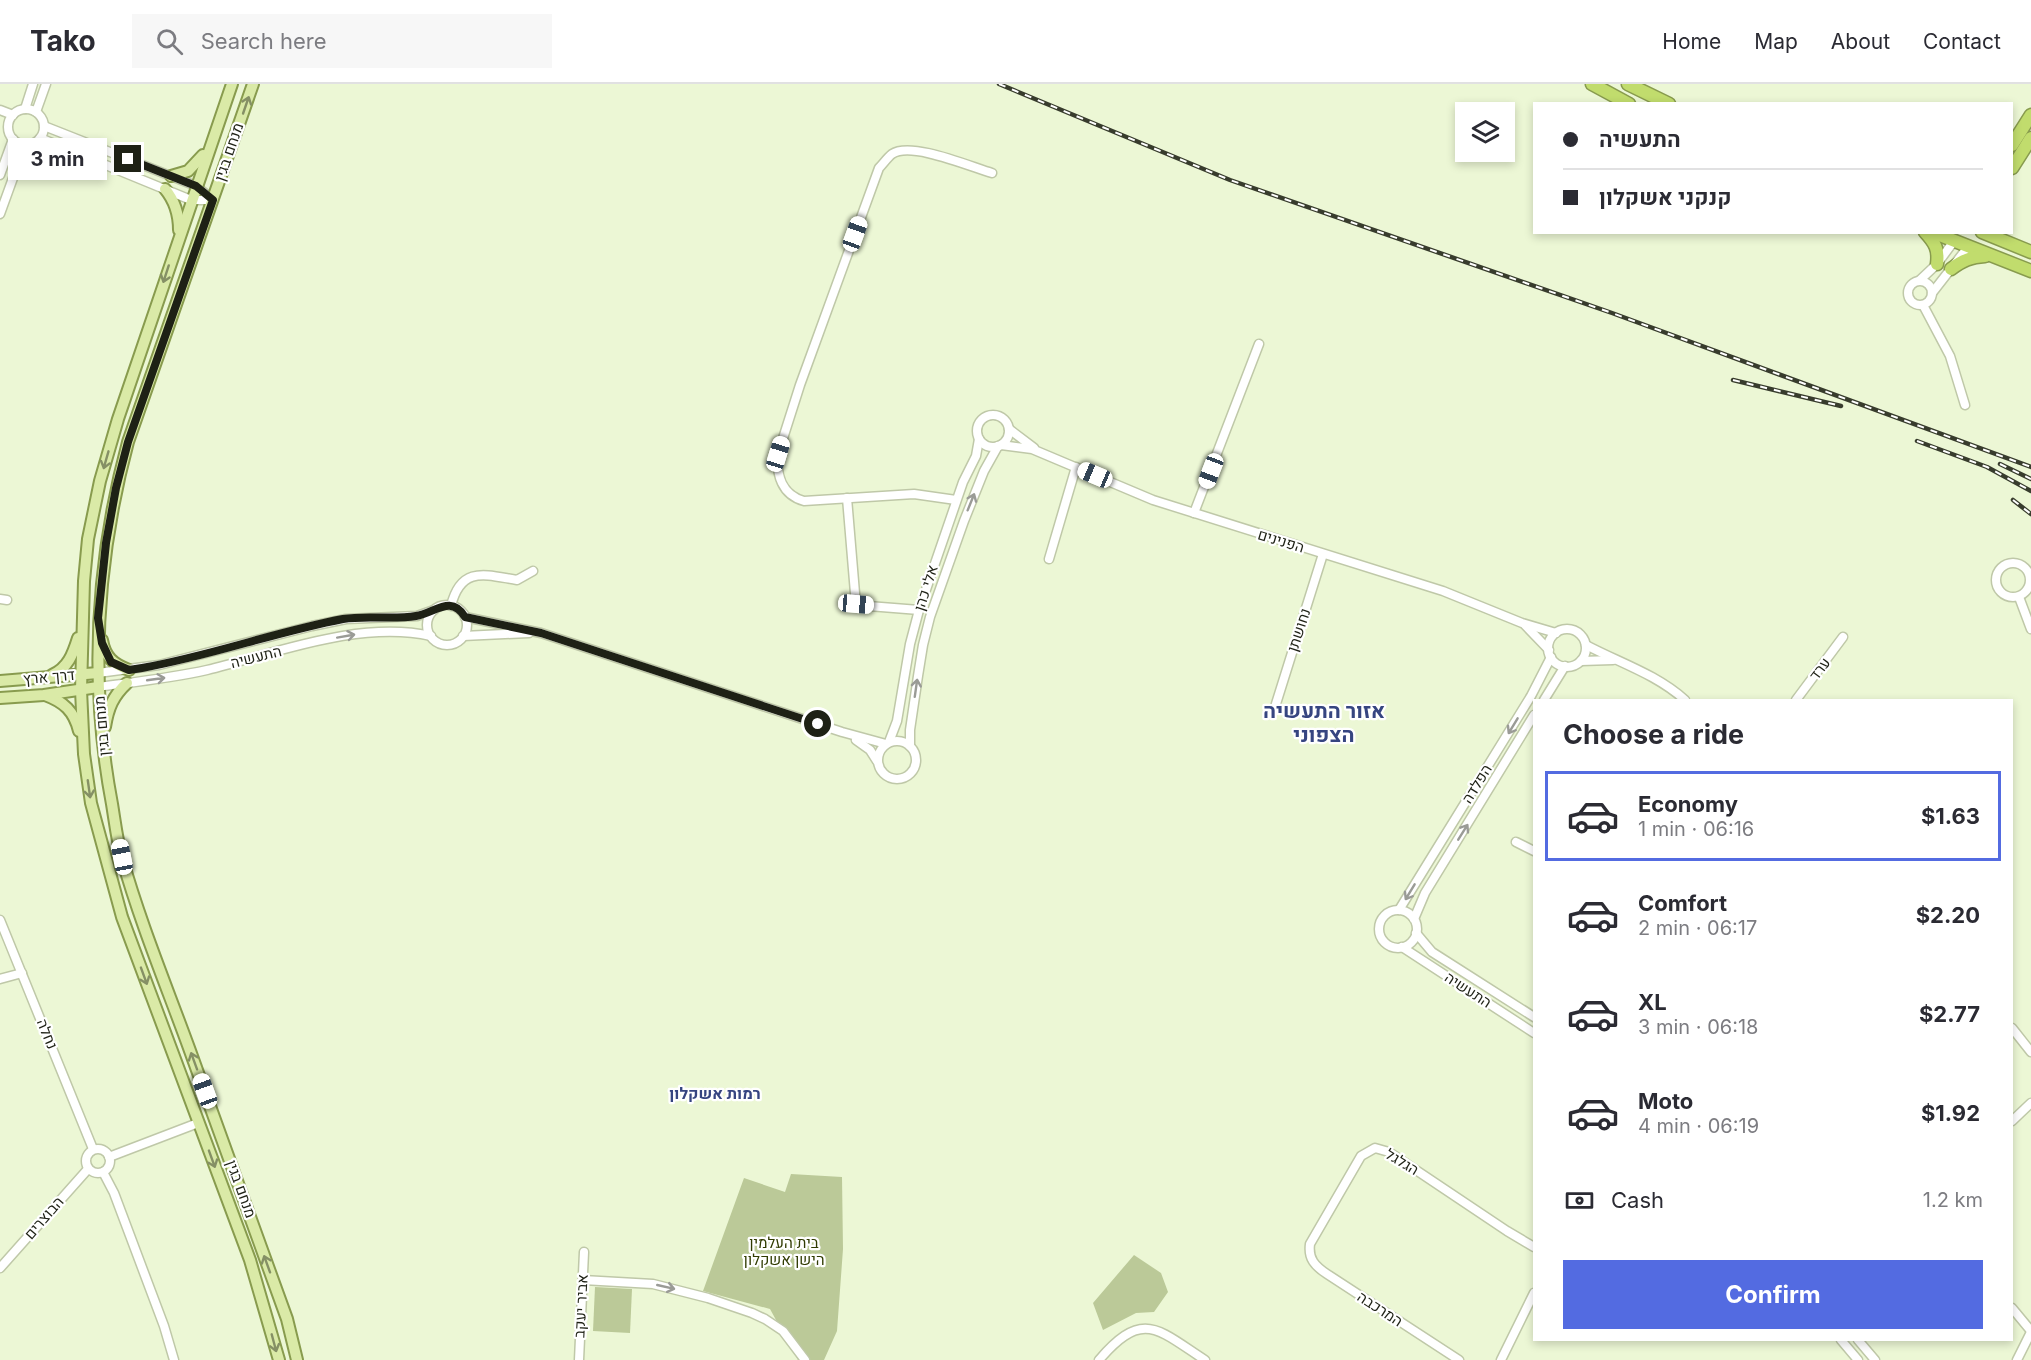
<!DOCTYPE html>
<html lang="en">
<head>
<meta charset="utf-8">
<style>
	body { margin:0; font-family:Inter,Heebo,sans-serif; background:#f7f7f7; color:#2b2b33; height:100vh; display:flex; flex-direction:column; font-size:22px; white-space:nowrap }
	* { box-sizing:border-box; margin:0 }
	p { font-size:20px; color:#7c7c81 }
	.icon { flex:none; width:33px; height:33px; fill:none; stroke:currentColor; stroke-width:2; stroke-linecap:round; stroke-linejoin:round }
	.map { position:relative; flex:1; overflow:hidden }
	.details { position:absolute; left:1533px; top:615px; width:480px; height:642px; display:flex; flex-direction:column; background:#fff; border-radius:0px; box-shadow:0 3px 9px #0003 }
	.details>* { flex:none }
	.top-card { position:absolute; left:1533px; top:18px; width:480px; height:132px; border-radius:0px; box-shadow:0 3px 9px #0003; display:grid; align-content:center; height:132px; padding:0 30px; background:#fff }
	.controls { position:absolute; left:1455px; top:18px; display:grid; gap:12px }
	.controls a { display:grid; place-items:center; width:60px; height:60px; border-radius:0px; background:#fff; box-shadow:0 3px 9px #0003; font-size:30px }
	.end { position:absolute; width:27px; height:27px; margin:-14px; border:8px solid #1e2115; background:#fff; box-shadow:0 0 0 3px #fff }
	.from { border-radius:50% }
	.bubble { position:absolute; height:42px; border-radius:0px; background:#fff; box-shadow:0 3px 9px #0003; font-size:20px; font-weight:700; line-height:42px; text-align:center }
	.car { position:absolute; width:18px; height:36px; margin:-18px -9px; border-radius:8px; box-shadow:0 0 4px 2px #0007; background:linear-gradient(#fff 24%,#345 0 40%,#fff 0 76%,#345 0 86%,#fff 0) }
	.top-card b { display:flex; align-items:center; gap:21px; height:57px; font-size:22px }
	.top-card b+b { border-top:2px solid #e1e1e2 }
	.top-card i { width:15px; height:15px; background:#2b2b33 }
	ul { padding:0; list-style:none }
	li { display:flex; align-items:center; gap:18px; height:90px; margin:0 12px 9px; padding:0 18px; border:3px solid transparent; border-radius:0px }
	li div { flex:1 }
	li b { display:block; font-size:22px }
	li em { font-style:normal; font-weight:700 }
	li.active { border-color:#536be1 }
	li>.icon { width:54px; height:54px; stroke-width:1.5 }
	h2 { padding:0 30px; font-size:27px; line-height:72px }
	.pay { display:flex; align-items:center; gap:15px; height:66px; padding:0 30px; font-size:22px }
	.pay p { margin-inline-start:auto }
	.action { display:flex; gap:12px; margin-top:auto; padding:12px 30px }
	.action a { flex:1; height:69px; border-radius:0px; background:#536be1; color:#fff; font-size:24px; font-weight:700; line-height:69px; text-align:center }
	header { display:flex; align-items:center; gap:36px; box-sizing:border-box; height:84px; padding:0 30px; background:#fff; border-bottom:2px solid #e1e1e2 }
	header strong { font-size:28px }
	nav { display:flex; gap:33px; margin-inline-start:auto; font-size:21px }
	.search { width:420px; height:54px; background:#f7f7f7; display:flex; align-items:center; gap:15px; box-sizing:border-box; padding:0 21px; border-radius:0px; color:#7c7c81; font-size:22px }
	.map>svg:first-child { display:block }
	.green { fill:#bbc998 }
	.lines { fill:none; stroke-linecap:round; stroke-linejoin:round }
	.minor-casing { stroke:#bfc8a8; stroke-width:11 }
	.major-casing { stroke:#889b4e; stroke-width:14 }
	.highway-casing { stroke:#889b4e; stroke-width:15 }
	.minor { stroke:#fff; stroke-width:8 }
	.major { stroke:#daeaa7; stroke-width:10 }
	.highway { stroke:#c1dc6d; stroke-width:12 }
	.rail-casing { stroke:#383c2d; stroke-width:4.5 }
	.rail { stroke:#fff; stroke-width:2; stroke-dasharray:7; stroke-linecap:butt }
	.oneway { stroke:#859065 }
	.oneway2 { stroke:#9a9b96 }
	.route { stroke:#1e2115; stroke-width:8 }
	.labels { text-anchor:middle; stroke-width:4.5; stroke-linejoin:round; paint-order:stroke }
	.street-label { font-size:15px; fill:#1e2115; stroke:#fff }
	.park-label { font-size:15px; fill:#303b01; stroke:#fff }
	.neighbourhood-label { font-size:16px; font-weight:bold; fill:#364580; stroke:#fff }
	.district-label { font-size:21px; font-weight:bold; fill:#364580; stroke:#fff }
</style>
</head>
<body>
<header>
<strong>Tako</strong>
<div class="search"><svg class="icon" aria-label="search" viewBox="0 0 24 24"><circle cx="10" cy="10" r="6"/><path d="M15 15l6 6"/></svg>Search here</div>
<nav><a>Home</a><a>Map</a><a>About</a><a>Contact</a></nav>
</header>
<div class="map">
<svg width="2031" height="1276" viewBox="0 0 2031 1276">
	<rect width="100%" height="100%" fill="#ecf7d5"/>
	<g class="green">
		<polygon points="791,1090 842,1093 843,1165 837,1247 824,1276 798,1276 770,1225 703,1207 744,1094 785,1108"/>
		<polygon points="1134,1171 1161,1189 1168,1208 1154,1228 1136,1229 1103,1246 1093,1219"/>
		<polygon points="595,1203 632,1205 630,1249 593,1247"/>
	</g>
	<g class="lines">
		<g class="minor-casing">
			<g id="minor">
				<polyline points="25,25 33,0"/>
				<circle cx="26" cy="43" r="18"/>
				<polyline points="0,26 13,31"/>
				<polyline points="36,28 46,0"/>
				<polyline points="44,42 196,102 213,116"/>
				<polyline points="40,54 191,116 213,116"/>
				<polyline points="0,91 13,55"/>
				<polyline points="0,130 25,61"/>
				<polyline points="1920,196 1937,180 1954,157"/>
				<circle cx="1920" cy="209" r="12"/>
				<polyline points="1932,209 1968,163"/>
				<polyline points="1923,221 1950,272 1965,321"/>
				<circle cx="993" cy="347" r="16"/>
				<polyline points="1009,345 1034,364"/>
				<polyline points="1001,361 1032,365 1153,416 1443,507 1522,539 1556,549"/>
				<polyline points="847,414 856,521 919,526"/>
				<path d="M 956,416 L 914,410 L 804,417 C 782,411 776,391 778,370 L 800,301 L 879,84 C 883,80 887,74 892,70 C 911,57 971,83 992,89"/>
				<polyline points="1194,429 1259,260"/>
				<polyline points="1049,475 1076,383"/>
				<circle cx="2013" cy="496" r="17"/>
				<polyline points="2019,513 2031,545"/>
				<polyline points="0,515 7,516"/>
				<circle cx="447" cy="541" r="20"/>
				<path d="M 451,522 C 461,481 486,491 517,496 L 533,487"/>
				<polyline points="465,533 541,549 842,648 886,660"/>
				<polyline points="1525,541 1549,566"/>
				<circle cx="1567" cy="564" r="19"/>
				<polyline points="463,552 529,549"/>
				<path d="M 1586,561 C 1620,579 1656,590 1685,616"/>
				<polyline points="1581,577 1613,576"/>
				<polyline points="98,589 159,581 312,542 346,535 417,532 434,526"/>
				<path d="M 98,603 C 135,598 171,594 207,586 C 277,569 359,536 431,552"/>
				<polyline points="1544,616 1565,582"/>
				<polyline points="1796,616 1843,553"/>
				<polyline points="1275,623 1323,470"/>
				<polyline points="856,656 870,666 877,677"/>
				<circle cx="897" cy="676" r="19"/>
				<polyline points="889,658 897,637 910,560 919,526 963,398 976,372 979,355"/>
				<polyline points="910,662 910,646 918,592 923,561 930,533 964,437 984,387 998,362"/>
				<polyline points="1516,758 1534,767"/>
				<polyline points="1399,826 1531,612 1551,573"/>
				<circle cx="1398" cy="845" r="19"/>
				<polyline points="1414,835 1425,809 1534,631"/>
				<polyline points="0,836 93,1065"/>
				<polyline points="1416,849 1432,868 1534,933"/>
				<polyline points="1402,863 1534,949"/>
				<polyline points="0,895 22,889"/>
				<polyline points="2012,944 2031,968"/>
				<polyline points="2012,1037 2031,1019"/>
				<circle cx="98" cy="1077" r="12"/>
				<polyline points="109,1073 198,1039"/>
				<polyline points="103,1088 114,1109 164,1242 174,1276"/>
				<polyline points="0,1184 88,1085"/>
				<polyline points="583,1196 653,1200 708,1214 752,1229 765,1235 783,1247 805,1276"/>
				<polyline points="2012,1224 2031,1247"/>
				<polyline points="1841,1256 1858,1276"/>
				<polyline points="1858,1256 1875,1276"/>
				<polyline points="579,1276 584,1168"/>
				<path d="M 1099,1276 C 1143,1225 1157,1245 1205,1276"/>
				<path d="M 1459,1276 L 1327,1190 C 1315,1182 1308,1175 1310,1160 L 1361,1072 L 1375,1064 L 1389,1068 L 1507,1147 L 1534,1163"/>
				<polyline points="1501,1276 1534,1209"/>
				<polyline points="2017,1276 2031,1248"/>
			</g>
		</g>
		<g class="major-casing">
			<g id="major">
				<polyline points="232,0 118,335 100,397 88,455 84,497 81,606 84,670 91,719 122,833 250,1176 279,1276"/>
				<path d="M 253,0 L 128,358 C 96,477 89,599 112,720 C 115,738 117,757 122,774 C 140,838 166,901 189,964 C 222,1054 255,1144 287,1235 L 297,1276"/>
				<polyline points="171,92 188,87 203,71"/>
				<path d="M 165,105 C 175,117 179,131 179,146"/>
				<path d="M 102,556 C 105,573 113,580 129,586"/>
				<path d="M 52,591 C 68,584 73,570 78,554"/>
				<polyline points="0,597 98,589"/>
				<path d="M 45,611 C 64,618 74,627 79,647"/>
				<polyline points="0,614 44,611 98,603"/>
				<path d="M 105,643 C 108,624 113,612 127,599"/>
			</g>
		</g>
		<g class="highway-casing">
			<g id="highway">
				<polyline points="1592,0 1629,20"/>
				<polyline points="1628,0 1669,20"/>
				<polyline points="2012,61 2031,31"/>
				<polyline points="2012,84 2031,54"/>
				<path d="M 1925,148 C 1935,159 1939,165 1937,180"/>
				<polyline points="1932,148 2031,187"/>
				<polyline points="1982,148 2031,168"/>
				<path d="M 1951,185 C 1963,176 1971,173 1985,172"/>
			</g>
		</g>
		<use href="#minor" class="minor"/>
		<use href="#major" class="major"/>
		<use href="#highway" class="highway"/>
		<g class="rail-casing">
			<g id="rail">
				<polyline points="999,0 1230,96 1612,229 2031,383"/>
				<polyline points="1733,296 1841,322"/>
				<polyline points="1917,357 1987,383 2031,407"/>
				<polyline points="2000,380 2031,395"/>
				<polyline points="2013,416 2031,430"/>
			</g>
		</g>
		<use href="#rail" class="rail"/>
	</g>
	<defs><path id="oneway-shaft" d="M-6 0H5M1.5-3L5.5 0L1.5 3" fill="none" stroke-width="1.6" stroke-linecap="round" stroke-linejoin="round" transform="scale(1.5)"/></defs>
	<g class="oneway">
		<use href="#oneway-shaft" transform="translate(246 21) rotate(-71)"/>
		<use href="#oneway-shaft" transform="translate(166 190) rotate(108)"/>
		<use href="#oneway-shaft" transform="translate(106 376) rotate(106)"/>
		<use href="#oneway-shaft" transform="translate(89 705) rotate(82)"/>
		<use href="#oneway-shaft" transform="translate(144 892) rotate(70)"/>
		<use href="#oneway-shaft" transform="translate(194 977) rotate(-110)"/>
		<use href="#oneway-shaft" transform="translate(212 1075) rotate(70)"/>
		<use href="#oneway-shaft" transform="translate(267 1180) rotate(-110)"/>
		<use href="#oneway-shaft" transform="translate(274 1259) rotate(75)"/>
	</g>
	<g class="oneway2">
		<use href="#oneway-shaft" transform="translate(971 418) rotate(-68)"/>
		<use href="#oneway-shaft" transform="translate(346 552) rotate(-10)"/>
		<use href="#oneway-shaft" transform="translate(156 595) rotate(-8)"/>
		<use href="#oneway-shaft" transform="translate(916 604) rotate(-82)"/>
		<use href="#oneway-shaft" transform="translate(1513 642) rotate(121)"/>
		<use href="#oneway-shaft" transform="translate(1463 748) rotate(-58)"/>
		<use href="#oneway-shaft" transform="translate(1410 808) rotate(121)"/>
		<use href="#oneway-shaft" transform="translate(666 1203) rotate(13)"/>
	</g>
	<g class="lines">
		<path class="route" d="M 128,75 L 196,102 L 213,116 L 128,358 L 116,404 L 106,459 L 98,534 L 102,559 L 111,578 L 129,586 L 142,584 C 210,572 275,548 343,535 C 367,531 392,536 416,532 C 435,529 451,510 465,533 L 541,549 L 818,640"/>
	</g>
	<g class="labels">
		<g class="street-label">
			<text transform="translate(229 68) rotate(-71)" y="5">מנחם בגין</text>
			<text transform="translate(1281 457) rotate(17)" y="5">הפנינים</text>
			<text transform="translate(926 504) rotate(-72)" y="5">אלי כהן</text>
			<text transform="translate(1299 546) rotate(-72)" y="5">נחושתן</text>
			<text transform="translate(256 573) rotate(-14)" y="5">התעשיה</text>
			<text transform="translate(1820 585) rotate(-53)" y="5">ערד</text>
			<text transform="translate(49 593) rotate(-5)" y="5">דרך ארץ</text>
			<text transform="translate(102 642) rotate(-95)" y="5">מנחם בגין</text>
			<text transform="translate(1477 700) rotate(-58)" y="5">הפלדה</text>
			<text transform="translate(1468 906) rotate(33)" y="5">התעשיה</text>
			<text transform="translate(47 950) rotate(68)" y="5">נחלה</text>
			<text transform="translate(1402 1078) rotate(31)" y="5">הגלגל</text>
			<text transform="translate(241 1105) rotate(70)" y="5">מנחם בגין</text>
			<text transform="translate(44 1134) rotate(-49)" y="5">הבוצרים</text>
			<text transform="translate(581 1222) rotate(-87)" y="5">אביר יעקב</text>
			<text transform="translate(1380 1225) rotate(33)" y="5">המרכבה</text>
		</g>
		<g class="park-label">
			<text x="784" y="1164">בית העלמין<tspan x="784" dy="17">הישן אשקלון</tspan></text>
		</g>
		<g class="neighbourhood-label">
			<text x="715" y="1015">רמות אשקלון</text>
		</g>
		<g class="district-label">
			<text x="1324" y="634">אזור התעשיה<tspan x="1324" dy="24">הצפוני</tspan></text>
		</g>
	</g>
</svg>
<div class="controls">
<a><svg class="icon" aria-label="layers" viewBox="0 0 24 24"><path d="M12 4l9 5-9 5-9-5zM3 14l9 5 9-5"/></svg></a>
</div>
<i class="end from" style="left:818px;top:640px"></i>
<i class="end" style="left:128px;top:75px"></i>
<div class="bubble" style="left:8px;top:54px;width:99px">3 min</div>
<i class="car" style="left:855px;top:150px;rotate:20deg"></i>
<i class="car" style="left:778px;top:370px;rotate:17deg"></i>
<i class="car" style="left:1211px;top:387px;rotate:201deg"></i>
<i class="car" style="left:1095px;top:391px;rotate:293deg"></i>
<i class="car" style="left:856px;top:520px;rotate:95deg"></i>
<i class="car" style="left:122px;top:773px;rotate:349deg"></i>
<i class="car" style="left:205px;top:1007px;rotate:340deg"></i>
<div class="top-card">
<b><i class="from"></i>התעשיה</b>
<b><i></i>קנקני אשקלון</b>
</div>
<section class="details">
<h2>Choose a ride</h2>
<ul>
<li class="active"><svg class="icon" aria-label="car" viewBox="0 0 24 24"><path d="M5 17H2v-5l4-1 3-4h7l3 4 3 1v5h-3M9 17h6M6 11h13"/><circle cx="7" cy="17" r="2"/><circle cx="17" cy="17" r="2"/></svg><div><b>Economy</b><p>1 min · 06:16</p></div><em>$1.63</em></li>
<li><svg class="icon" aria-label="car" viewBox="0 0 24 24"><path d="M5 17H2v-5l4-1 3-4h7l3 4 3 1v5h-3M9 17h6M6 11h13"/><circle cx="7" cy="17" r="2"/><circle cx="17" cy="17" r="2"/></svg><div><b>Comfort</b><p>2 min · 06:17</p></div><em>$2.20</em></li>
<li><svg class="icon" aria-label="car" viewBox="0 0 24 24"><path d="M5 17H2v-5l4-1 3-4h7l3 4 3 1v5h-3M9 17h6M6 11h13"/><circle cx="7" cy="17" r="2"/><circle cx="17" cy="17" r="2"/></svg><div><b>XL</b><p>3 min · 06:18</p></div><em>$2.77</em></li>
<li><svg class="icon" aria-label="car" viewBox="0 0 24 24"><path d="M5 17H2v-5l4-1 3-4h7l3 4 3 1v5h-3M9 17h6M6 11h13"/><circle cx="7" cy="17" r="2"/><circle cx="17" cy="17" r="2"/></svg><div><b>Moto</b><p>4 min · 06:19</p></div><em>$1.92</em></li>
</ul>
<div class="pay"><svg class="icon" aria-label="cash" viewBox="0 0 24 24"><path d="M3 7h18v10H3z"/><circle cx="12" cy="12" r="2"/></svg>Cash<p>1.2 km</p></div>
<div class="action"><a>Confirm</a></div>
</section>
</div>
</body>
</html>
